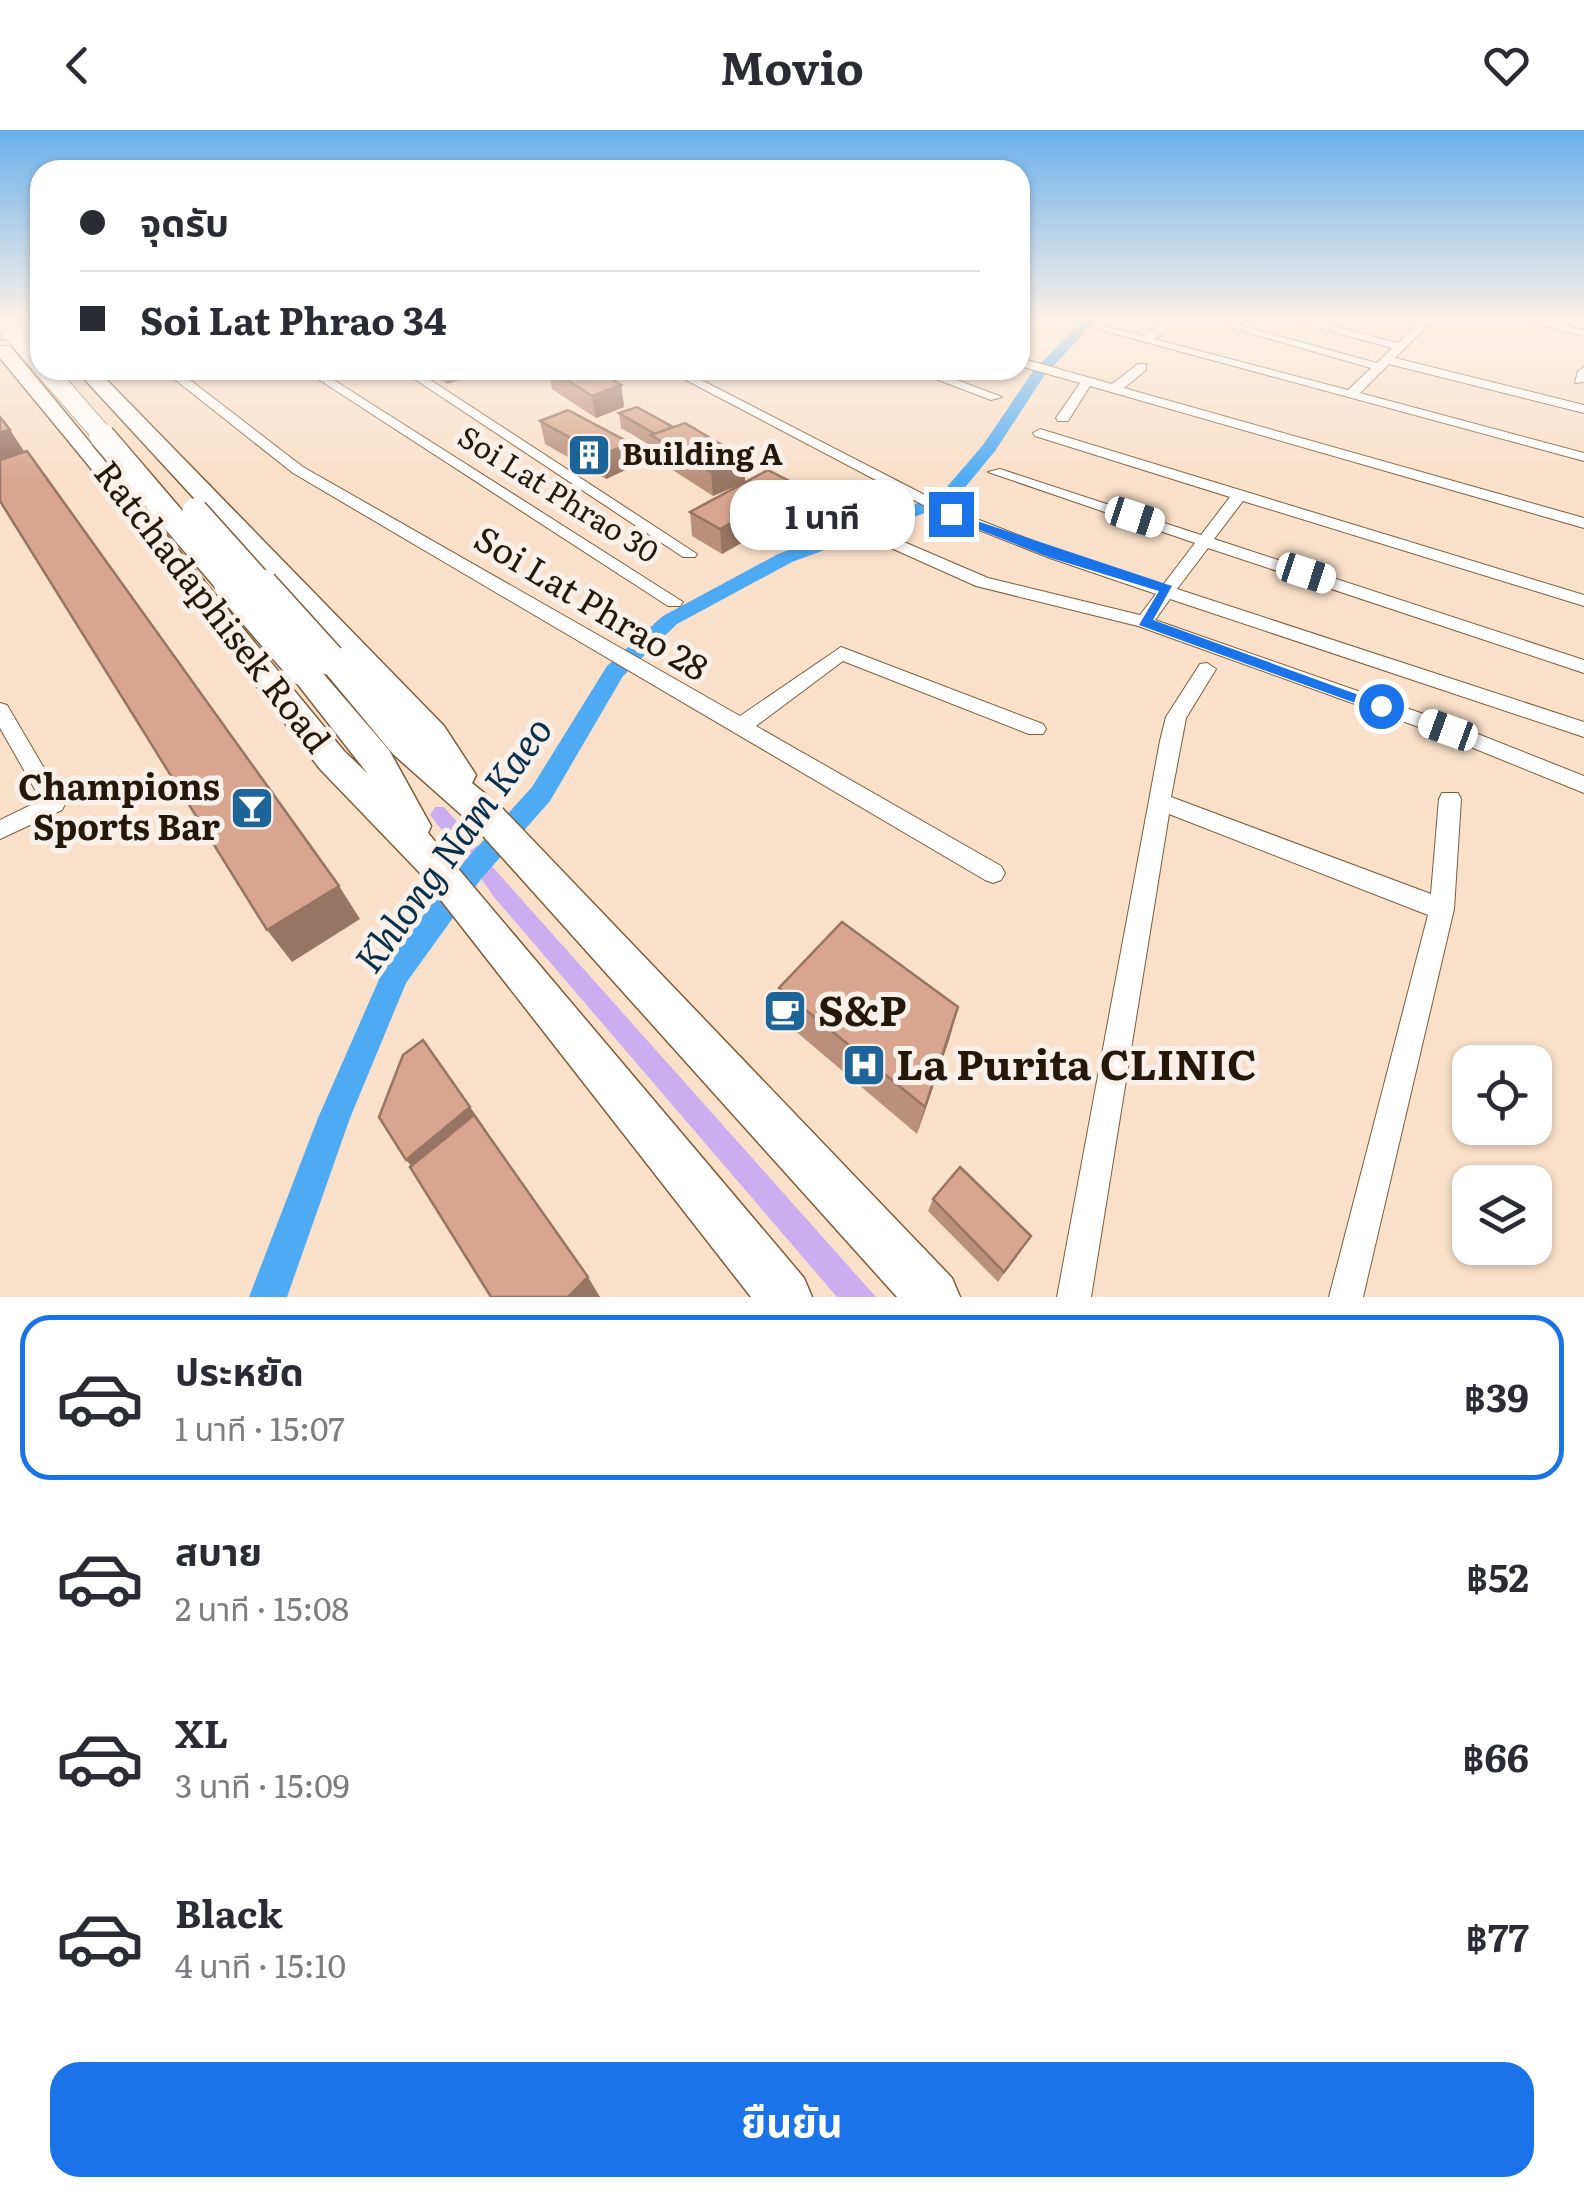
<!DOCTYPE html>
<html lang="th">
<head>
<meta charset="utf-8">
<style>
	body { margin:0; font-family:Literata,"Noto Sans Thai",serif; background:#f7f7f7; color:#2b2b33; height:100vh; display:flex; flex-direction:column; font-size:38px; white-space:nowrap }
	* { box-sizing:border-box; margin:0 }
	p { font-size:32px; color:#7c7c81 }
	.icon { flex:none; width:55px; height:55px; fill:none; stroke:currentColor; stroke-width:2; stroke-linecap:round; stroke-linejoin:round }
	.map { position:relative; height:1167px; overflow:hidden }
	.panel { display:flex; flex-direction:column; background:#fff; flex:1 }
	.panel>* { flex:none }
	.hud { position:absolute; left:30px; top:30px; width:1000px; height:220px; border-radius:30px; box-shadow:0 2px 8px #0004; display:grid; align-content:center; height:220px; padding:0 50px; background:#fff }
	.controls { position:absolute; left:1452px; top:915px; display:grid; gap:20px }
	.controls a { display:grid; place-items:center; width:100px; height:100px; border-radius:20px; background:#fff; box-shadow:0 2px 8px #0004; font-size:50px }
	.end { position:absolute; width:45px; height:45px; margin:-22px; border:12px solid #1a73e8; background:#fff; box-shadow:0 0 0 5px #fff }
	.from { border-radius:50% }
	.bubble { position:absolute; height:70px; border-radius:30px; background:#fff; box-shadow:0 2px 8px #0004; font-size:32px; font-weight:700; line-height:70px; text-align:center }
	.car { position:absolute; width:30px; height:60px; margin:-30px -15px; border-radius:12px; box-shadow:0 0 8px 2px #0007; background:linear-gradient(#fff 24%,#345 0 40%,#fff 0 76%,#345 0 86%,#fff 0) }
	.hud b { display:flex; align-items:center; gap:35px; height:95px; font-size:38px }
	.hud b+b { border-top:2px solid #e1e1e2 }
	.hud i { width:25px; height:25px; background:#2b2b33 }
	ul { padding:18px 0 0; list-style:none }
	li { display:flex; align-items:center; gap:30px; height:165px; margin:0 20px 15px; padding:0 30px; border:5px solid transparent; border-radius:30px }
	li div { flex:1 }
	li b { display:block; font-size:38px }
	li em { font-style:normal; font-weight:700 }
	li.selected { border-color:#1a73e8 }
	li>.icon { width:90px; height:90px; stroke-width:1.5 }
	.cta { display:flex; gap:20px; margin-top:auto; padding:20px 50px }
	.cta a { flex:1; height:115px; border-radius:30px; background:#1a73e8; color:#fff; font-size:40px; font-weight:700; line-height:115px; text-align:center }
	header { display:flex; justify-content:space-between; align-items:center; height:130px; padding:0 50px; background:#fff; font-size:45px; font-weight:700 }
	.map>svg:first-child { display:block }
	.green { fill:#ccadf0 }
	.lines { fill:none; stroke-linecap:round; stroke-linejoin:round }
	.canal { fill:#4eaaf3; fill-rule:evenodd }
	.street-casing { stroke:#7e5b38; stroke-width:2 }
	.primary-casing { stroke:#7e5b38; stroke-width:3 }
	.street { fill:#fff; fill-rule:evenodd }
	.primary { fill:#fff; fill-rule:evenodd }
	.rail-casing { stroke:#927e6c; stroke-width:6 }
	.rail { stroke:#f9f1e9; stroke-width:4; stroke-dasharray:11; stroke-linecap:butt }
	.primary-bridge-far2-casing { stroke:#7e5b38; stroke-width:21; stroke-linecap:butt }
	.primary-bridge-far1-casing { stroke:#7e5b38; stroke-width:28; stroke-linecap:butt }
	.primary-bridge-casing { stroke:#7e5b38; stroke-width:34; stroke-linecap:butt }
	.primary-bridge-far2 { stroke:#fff; stroke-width:20 }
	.primary-bridge-far1 { stroke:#fff; stroke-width:25 }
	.primary-bridge { stroke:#fff; stroke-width:31 }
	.wall { fill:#ba8f7b }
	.shaded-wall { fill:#977464 }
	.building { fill:#d8a68f; stroke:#977464; stroke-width:2.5 }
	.route { fill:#1a73e8 }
	.labels { text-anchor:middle; stroke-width:10; stroke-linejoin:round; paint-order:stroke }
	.far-poi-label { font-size:30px; font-weight:bold; fill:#261809; stroke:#f9f1e9; text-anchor:start }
	.far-street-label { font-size:30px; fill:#261809; stroke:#f9f1e9 }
	.street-label { font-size:35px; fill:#261809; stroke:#f9f1e9 }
	.poi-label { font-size:35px; font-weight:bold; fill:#261809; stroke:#f9f1e9; text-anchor:end }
	.water-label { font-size:38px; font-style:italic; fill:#08304d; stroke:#f9f1e9 }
	.near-poi-label { font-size:42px; font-weight:bold; fill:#261809; stroke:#f9f1e9; text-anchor:start }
</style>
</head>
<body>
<header><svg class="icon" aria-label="back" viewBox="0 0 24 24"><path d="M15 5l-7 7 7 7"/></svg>Movio<svg class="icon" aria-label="heart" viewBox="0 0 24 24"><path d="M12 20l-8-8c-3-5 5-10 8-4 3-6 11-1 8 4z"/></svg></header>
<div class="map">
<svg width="1584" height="1167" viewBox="0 0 1584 1167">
	<rect width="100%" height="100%" fill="#f9e0ca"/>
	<g class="green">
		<polygon points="435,677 444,677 481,720 468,733 430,685"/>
		<polygon points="490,734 876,1167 837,1167 494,767 480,747"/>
	</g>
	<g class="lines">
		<polygon class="canal" points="1085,188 1098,188 1044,246 995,321 952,373 792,432 677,494 623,546 550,671 481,749 406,853 350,988 287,1167 249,1167 318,988 385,836 463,733 532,657 607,536 663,486 778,424 940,365 983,315 1034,240"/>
		<g class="street-casing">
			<g id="street">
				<polygon points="1171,188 1183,188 1154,209 1348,260 1371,238 1225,196 1231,193 1377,233 1392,218 1283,188 1301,188 1398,213 1424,188 1435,188 1395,228 1584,275 1584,283 1389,234 1360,263 1584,323 1584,331 1090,197 1096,194 1143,206"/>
				<polygon points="1515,188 1534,188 1584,200 1584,206"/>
				<polygon points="1020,228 1112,254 1138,234 1146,234 1146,240 1124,258 1584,388 1584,398 1090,256 1068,291 1058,291 1056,288 1080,253 1020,236"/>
				<polygon points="1584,237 1584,252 1575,253 1578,241"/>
				<polygon points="163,240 177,240 303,337 740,586 841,517 1043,594 1046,599 1043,604 1029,604 843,531 756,596 1001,736 1005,743 1001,750 993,753 985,750 293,343"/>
				<polygon points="304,240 318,240 683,472 680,476 668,476"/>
				<polygon points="401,240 415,240 697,424 695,427 683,427"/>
				<polygon points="667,240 682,240 956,381 1062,422 1163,455 1195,413 988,342 1000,339 1201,405 1230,367 1035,306 1033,303 1040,299 1584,465 1584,476 1243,371 1214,409 1584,530 1584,543 1208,418 1177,459 1584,592 1584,607 1170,469 1155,490 1455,595 1584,646 1584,663 1441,605 1138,496 976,456 871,409 871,403 883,403 988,448 1140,485 1156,464 1050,428 946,387"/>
				<polygon points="912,240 930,240 1002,267 991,270"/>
				<polygon points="1207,533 1216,539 1186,588 1171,667 1431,764 1439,669 1442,663 1458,663 1461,669 1454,779 1363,1167 1329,1167 1428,785 1169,684 1091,1167 1057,1167 1160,611 1166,587 1200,534"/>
				<polygon points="0,573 7,575 65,674 62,680 0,709 0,690 41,670 0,598"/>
			</g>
		</g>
		<g class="primary-casing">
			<g id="primary">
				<polygon points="12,188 31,188 40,198 40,215"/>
				<polygon points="0,210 7,212 344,621 368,644 292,547 288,540 292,533 314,533 389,620 431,696 428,703 804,1148 812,1167 751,1167 419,742 320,639 89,336 0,228"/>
				<polygon points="76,240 97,240 444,596 476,645 472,653 500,676 952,1148 960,1167 897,1167 474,696 393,624 314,529 318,522 334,520"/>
			</g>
		</g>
		<use href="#street" class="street"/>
		<use href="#primary" class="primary"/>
		<g class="rail-casing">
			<polyline id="rail" points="0,213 40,215"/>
		</g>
		<use href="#rail" class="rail"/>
		<g class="primary-bridge-far2-casing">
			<g id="primary-bridge-far2">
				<polyline points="1,188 40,233"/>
				<polyline points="46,240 105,308"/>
			</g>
		</g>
		<g class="primary-bridge-far1-casing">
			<g id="primary-bridge-far1">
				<polyline points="102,306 232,458"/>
				<polyline points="195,381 264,458"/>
			</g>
		</g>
		<g class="primary-bridge-casing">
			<g id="primary-bridge">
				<polyline points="230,455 303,540"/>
				<polyline points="262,455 329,529"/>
			</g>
		</g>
		<use href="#primary-bridge-far2" class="primary-bridge-far2"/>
		<use href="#primary-bridge-far1" class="primary-bridge-far1"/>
		<use href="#primary-bridge" class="primary-bridge"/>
	</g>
	<g class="wall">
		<polygon points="429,240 490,240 447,254 430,243"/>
		<polygon points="548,240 597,240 621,255 624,277 596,288 552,259"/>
		<polygon points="619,283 673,297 744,328 745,352 713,366 654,328 653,317 621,298"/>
		<polygon points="540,291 634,336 606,349 545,314"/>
		<polygon points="799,380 722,424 692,406 690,382"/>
		<polygon points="779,858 950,907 917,1004 780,888"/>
		<polygon points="933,1069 1031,1106 998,1152 928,1081"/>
	</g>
	<g class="shaded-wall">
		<polygon points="442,240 490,240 447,254"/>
		<polygon points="621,255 624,277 596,288 592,266"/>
		<polygon points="10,300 40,345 0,358 0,302"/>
		<polygon points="630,313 634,336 606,349 602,325"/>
		<polygon points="744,328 745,352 713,366 711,342"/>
		<polygon points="799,356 799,380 722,424 720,399"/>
		<polygon points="339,756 360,789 292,832 267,800"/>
		<polygon points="958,877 950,907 917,1004 925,977"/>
		<polygon points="470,977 484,997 422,1048 406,1030"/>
		<polygon points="588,1147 600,1167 568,1167"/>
	</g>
	<g class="building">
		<polygon points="552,240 597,240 621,255 592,266"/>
		<polygon points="637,277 673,297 655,304 619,283"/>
		<polygon points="568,280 630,313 602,325 540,291"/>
		<polygon points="0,287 10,300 0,302"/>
		<polygon points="685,293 744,328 711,342 651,305"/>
		<polygon points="27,321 339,756 267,800 0,371 0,330"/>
		<polygon points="768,340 799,356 720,399 690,382"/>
		<polygon points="842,792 958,877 925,977 779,858"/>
		<polygon points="423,910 470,977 406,1030 379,987 403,925"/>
		<polygon points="474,985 588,1147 568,1167 491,1167 410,1037"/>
		<polygon points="960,1037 1031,1106 1004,1142 933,1069"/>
	</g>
	<linearGradient id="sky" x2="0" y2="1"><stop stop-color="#6ab0ec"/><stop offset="0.54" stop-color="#fcf1e7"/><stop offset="1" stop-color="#fcf1e7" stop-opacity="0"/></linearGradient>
	<rect width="1584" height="351" fill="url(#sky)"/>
	<polygon class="route" points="947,381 1172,456 1153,490 1389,576 1375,580 1139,495 1159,461 1051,428 947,387"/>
	<defs>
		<g id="building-square" transform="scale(2.25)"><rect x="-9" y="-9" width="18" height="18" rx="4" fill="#1d6498" stroke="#f9f1e9"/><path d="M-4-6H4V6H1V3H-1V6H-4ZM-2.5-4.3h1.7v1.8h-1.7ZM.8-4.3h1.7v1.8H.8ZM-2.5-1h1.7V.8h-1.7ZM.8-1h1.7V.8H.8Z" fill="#fff"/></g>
		<g id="bar-square" transform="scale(2.25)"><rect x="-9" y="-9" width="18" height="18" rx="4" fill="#1d6498" stroke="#f9f1e9"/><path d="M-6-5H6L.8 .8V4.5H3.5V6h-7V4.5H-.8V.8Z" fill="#fff"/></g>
		<g id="cafe-square" transform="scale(2.25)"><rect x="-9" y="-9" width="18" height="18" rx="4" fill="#1d6498" stroke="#f9f1e9"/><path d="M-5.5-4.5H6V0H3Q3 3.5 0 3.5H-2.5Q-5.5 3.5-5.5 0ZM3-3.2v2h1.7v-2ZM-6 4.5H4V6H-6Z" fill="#fff"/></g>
		<g id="hospital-square" transform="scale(2.25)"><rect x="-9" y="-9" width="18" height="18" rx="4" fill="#1d6498" stroke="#f9f1e9"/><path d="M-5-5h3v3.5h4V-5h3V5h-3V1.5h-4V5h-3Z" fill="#fff"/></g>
	</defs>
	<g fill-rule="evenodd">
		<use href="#building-square" x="589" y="325"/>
		<use href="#bar-square" x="252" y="678"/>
		<use href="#cafe-square" x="785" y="881"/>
		<use href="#hospital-square" x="864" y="935"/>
	</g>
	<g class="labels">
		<g class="far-poi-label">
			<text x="622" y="335">Building A</text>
		</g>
		<g class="far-street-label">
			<text transform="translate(558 365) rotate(32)" y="10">Soi Lat Phrao 30</text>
		</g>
		<g class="street-label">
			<text transform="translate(591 474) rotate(31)" y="12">Soi Lat Phrao 28</text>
			<text transform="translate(212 477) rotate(52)" y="12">Ratchadaphisek Road</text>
		</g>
		<g class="poi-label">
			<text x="220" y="670">Champions<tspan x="220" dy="40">Sports Bar</tspan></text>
		</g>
		<g class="water-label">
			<text transform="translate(454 715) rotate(-54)" y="13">Khlong Nam Kaeo</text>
		</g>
		<g class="near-poi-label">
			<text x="818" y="896">S&amp;P</text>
			<text x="896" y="950">La Purita CLINIC</text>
		</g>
	</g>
</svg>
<div class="controls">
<a><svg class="icon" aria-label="locate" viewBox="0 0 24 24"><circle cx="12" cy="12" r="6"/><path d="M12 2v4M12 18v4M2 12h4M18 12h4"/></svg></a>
<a><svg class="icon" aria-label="layers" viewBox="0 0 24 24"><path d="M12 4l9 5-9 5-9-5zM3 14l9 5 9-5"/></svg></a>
</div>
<i class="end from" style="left:1381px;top:576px"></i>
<i class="end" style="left:951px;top:384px"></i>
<div class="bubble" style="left:730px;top:350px;width:185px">1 นาที</div>
<i class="car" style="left:1135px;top:387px;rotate:108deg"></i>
<i class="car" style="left:1306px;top:443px;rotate:108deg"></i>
<i class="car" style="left:1448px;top:600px;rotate:290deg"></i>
<div class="hud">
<b><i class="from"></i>จุดรับ</b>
<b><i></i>Soi Lat Phrao 34</b>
</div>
</div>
<section class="panel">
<ul>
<li class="selected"><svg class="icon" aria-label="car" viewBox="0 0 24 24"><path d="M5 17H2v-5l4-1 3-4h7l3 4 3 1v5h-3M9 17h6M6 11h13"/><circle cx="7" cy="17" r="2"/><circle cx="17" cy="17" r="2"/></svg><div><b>ประหยัด</b><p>1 นาที · 15:07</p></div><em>฿39</em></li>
<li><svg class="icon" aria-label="car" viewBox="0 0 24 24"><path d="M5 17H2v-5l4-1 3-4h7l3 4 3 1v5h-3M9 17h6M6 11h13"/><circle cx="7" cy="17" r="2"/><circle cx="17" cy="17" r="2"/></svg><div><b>สบาย</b><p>2 นาที · 15:08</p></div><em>฿52</em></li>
<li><svg class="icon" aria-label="car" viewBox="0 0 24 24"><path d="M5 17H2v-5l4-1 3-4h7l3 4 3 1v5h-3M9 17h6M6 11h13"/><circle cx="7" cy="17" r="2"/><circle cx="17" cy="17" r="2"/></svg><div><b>XL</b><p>3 นาที · 15:09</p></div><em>฿66</em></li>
<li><svg class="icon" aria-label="car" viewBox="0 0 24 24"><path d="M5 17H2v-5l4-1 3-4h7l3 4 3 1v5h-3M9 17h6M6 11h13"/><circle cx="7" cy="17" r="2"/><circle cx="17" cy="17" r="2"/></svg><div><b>Black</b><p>4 นาที · 15:10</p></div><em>฿77</em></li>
</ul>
<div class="cta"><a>ยืนยัน</a></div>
</section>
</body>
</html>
